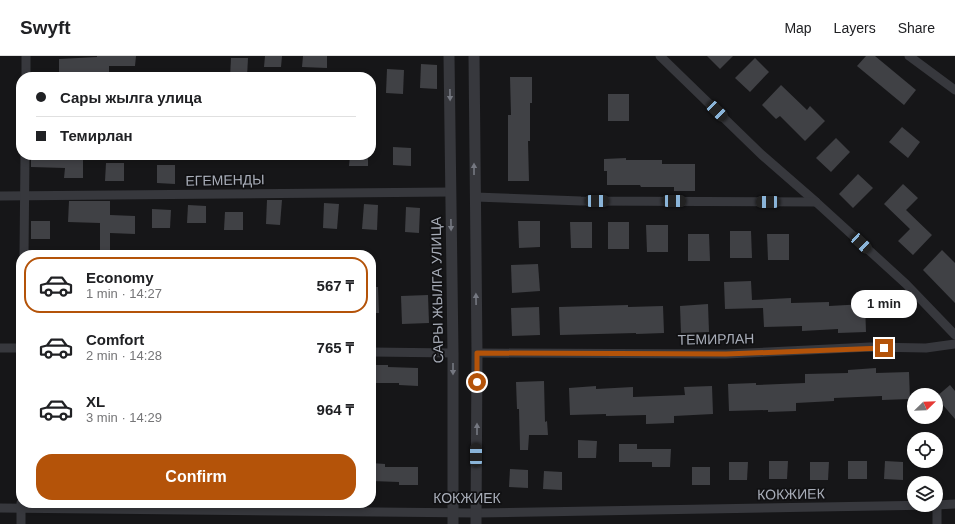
<!DOCTYPE html>
<html lang="en">
<head>
<meta charset="utf-8">
<style>
	body { margin:0; font-family:Arial,sans-serif; background:#f2f2f2; color:#202124; height:100vh; display:flex; flex-direction:column; font-size:15px; white-space:nowrap }
	* { box-sizing:border-box; margin:0 }
	p { font-size:13px; color:#757577 }
	.icon { flex:none; width:22px; height:22px; fill:none; stroke:currentColor; stroke-width:2; stroke-linecap:round; stroke-linejoin:round }
	.map { position:relative; flex:1; overflow:hidden }
	.side { position:absolute; left:16px; top:194px; width:360px; height:258px; display:flex; flex-direction:column; background:#fff; border-radius:16px; box-shadow:0 2px 6px #0003 }
	.side>* { flex:none }
	.hud { position:absolute; left:16px; top:16px; width:360px; height:88px; border-radius:16px; box-shadow:0 2px 6px #0003; display:grid; align-content:center; height:88px; padding:0 20px; background:#fff }
	.needle { width:26px; rotate:67deg }
	.controls { position:absolute; left:907px; top:332px; display:grid; gap:8px }
	.controls a { display:grid; place-items:center; width:36px; height:36px; border-radius:50%; background:#fff; box-shadow:0 2px 6px #0003; font-size:20px }
	.end { position:absolute; width:18px; height:18px; margin:-9px; border:5px solid #b45309; background:#fff; box-shadow:0 0 0 2px #fff }
	.from { border-radius:50% }
	.bubble { position:absolute; height:28px; border-radius:14px; background:#fff; box-shadow:0 2px 6px #0003; font-size:13px; font-weight:700; line-height:28px; text-align:center }
	.car { position:absolute; width:12px; height:24px; margin:-12px -6px; border-radius:5px; box-shadow:0 0 3px 1px #0007; background:linear-gradient(#222 24%,#8ab4d8 0 40%,#222 0 76%,#8ab4d8 0 86%,#222 0) }
	.hud b { display:flex; align-items:center; gap:14px; height:38px; font-size:15px }
	.hud b+b { border-top:1px solid #e0e0e0 }
	.hud i { width:10px; height:10px; background:#202124 }
	ul { padding:7px 0 0; list-style:none }
	li { display:flex; align-items:center; gap:12px; height:56px; margin:0 8px 6px; padding:0 12px; border:2px solid transparent; border-radius:16px }
	li div { flex:1 }
	li b { display:block; font-size:15px }
	li em { font-style:normal; font-weight:700 }
	li.active { border-color:#b45309 }
	li>.icon { width:36px; height:36px; stroke-width:1.5 }
	.cta { display:flex; gap:8px; margin-top:auto; padding:8px 20px }
	.cta a { flex:1; height:46px; border-radius:16px; background:#b45309; color:#fff; font-size:16px; font-weight:700; line-height:46px; text-align:center }
	header { display:flex; align-items:center; gap:24px; box-sizing:border-box; height:56px; padding:0 20px; background:#fff; border-bottom:1px solid #e0e0e0 }
	header strong { font-size:19px }
	nav { display:flex; gap:22px; margin-inline-start:auto; font-size:14px }
	.map>svg:first-child { display:block }
	.building { fill:#404145 }
	.lines { fill:none; stroke-linecap:round; stroke-linejoin:round }
	.minor { stroke:#37383d; stroke-width:9 }
	.tertiary { stroke:#37383d; stroke-width:11 }
	.oneway { fill:#757881 }
	.route { stroke:#b45309; stroke-width:5 }
	.labels { text-anchor:middle; stroke-width:3.5; stroke-linejoin:round; paint-order:stroke }
	.street-label { font-size:14px; fill:#a8adb8; stroke:#111113 }
</style>
</head>
<body>
<header>
<strong>Swyft</strong>
<nav><a>Map</a><a>Layers</a><a>Share</a></nav>
</header>
<div class="map">
<svg width="955" height="468" viewBox="0 0 955 468">
	<rect width="100%" height="100%" fill="#161618"/>
	<g class="building">
		<polygon points="97,0 136,0 135,10 109,10 109,21 59,21 59,3 97,1"/>
		<polygon points="265,0 282,0 281,11 264,11"/>
		<polygon points="303,0 327,0 327,12 302,11"/>
		<polygon points="707,0 733,0 720,13"/>
		<polygon points="866,0 875,0 916,34 904,49 857,10"/>
		<polygon points="231,2 248,2 247,21 230,21"/>
		<polygon points="755,2 769,16 750,36 735,22"/>
		<polygon points="421,8 437,9 437,33 420,32"/>
		<polygon points="387,13 404,14 403,38 386,37"/>
		<polygon points="510,21 532,21 532,47 530,47 530,85 528,85 529,125 508,125 508,59 511,59"/>
		<polygon points="781,29 807,54 810,50 825,65 805,85 780,60 776,63 762,49"/>
		<rect x="608" y="38" width="21" height="27"/>
		<polygon points="902,71 920,86 908,102 889,86"/>
		<polygon points="836,82 850,96 831,116 816,102"/>
		<polygon points="393,91 411,92 411,110 393,109"/>
		<polygon points="31,99 53,99 52,104 83,104 83,122 64,122 65,112 31,111"/>
		<polygon points="350,99 368,99 368,110 349,110"/>
		<polygon points="626,102 626,104 662,104 662,108 695,108 695,135 674,135 674,131 641,131 640,129 607,129 607,115 604,115 604,103"/>
		<polygon points="106,107 124,107 124,125 105,125"/>
		<polygon points="157,109 175,109 175,128 157,127"/>
		<polygon points="858,118 873,132 853,152 839,138"/>
		<polygon points="903,128 918,142 906,154 932,179 913,199 898,185 910,173 884,148"/>
		<polygon points="267,144 282,144 280,169 266,168"/>
		<polygon points="69,145 110,145 110,159 135,160 135,178 110,177 110,199 100,199 100,167 68,166"/>
		<polygon points="324,147 339,148 337,173 323,172"/>
		<polygon points="364,148 378,149 377,174 362,173"/>
		<polygon points="188,149 206,150 206,167 187,167"/>
		<polygon points="406,151 420,152 419,177 405,176"/>
		<polygon points="152,153 171,154 170,172 152,172"/>
		<polygon points="225,156 243,156 243,174 224,174"/>
		<rect x="31" y="165" width="19" height="18"/>
		<polygon points="518,165 540,165 540,191 519,192"/>
		<polygon points="570,166 592,166 592,192 571,192"/>
		<rect x="608" y="166" width="21" height="27"/>
		<polygon points="646,169 668,169 668,196 647,196"/>
		<polygon points="730,175 751,175 752,202 730,202"/>
		<polygon points="688,178 709,178 710,205 688,205"/>
		<polygon points="767,178 789,178 789,204 768,204"/>
		<polygon points="942,194 955,207 955,247 923,214"/>
		<polygon points="538,208 540,235 512,237 511,209"/>
		<polygon points="751,225 752,244 791,242 791,247 829,246 829,250 865,248 866,276 838,277 838,273 802,275 802,270 764,271 763,252 725,253 724,226"/>
		<polygon points="371,231 378,231 379,257 371,257"/>
		<polygon points="428,239 429,267 402,268 401,240"/>
		<polygon points="708,248 709,276 681,277 680,250"/>
		<polygon points="628,249 628,251 663,250 664,277 636,278 636,277 560,279 559,251"/>
		<polygon points="539,251 540,279 512,280 511,252"/>
		<polygon points="371,309 388,309 388,311 418,312 418,330 399,329 399,327 371,327"/>
		<polygon points="876,312 876,317 909,316 910,343 882,344 882,340 834,342 834,345 796,347 796,355 768,356 768,354 729,355 728,328 756,327 756,329 805,327 805,318 848,317 848,314"/>
		<polygon points="544,325 545,366 547,365 548,379 529,379 528,394 520,394 519,353 517,353 516,326"/>
		<polygon points="950,329 955,335 955,363 936,341"/>
		<polygon points="596,330 596,333 633,331 633,341 685,339 684,331 712,330 713,358 674,360 674,367 646,368 646,359 606,360 606,358 570,359 569,332"/>
		<polygon points="578,384 597,385 596,402 578,402"/>
		<polygon points="619,388 637,388 637,393 671,393 670,411 652,411 652,406 619,406"/>
		<polygon points="769,405 788,405 787,423 769,423"/>
		<rect x="848" y="405" width="19" height="18"/>
		<polygon points="885,405 903,406 903,424 884,423"/>
		<polygon points="729,406 748,406 747,424 729,424"/>
		<polygon points="810,406 829,406 828,424 810,424"/>
		<polygon points="371,407 385,408 385,411 418,411 418,429 399,429 399,426 371,425"/>
		<rect x="692" y="411" width="18" height="18"/>
		<polygon points="510,413 528,414 528,432 509,431"/>
		<polygon points="544,415 562,416 562,434 543,433"/>
	</g>
	<g class="lines">
		<g class="minor">
			<polyline points="660,0 762,99 816,146 906,228 955,279"/>
			<polyline points="909,0 955,34"/>
			<polyline points="26,21 26,0"/>
			<polyline points="0,140 451,136"/>
			<polyline points="475,141 581,145 816,146"/>
			<polyline points="24,199 25,99"/>
			<polyline points="0,292 21,292"/>
			<polyline points="371,296 453,297"/>
			<polyline points="477,297 726,298 870,291 926,292 955,288"/>
			<polyline points="936,449 955,448"/>
			<polyline points="937,449 937,468"/>
			<polyline points="0,452 476,457 935,449"/>
			<polyline points="21,468 21,447"/>
		</g>
		<g class="tertiary">
			<polyline points="449,0 453,297 453,468"/>
			<polyline points="474,0 477,297 476,468"/>
		</g>
	</g>
	<defs><path id="oneway-solid" d="M-6-.8H1V-3.2L6.5 0L1 3.2V.8H-6Z"/></defs>
	<g class="oneway">
		<use href="#oneway-solid" transform="translate(450 39) rotate(89)"/>
		<use href="#oneway-solid" transform="translate(474 113) rotate(-90)"/>
		<use href="#oneway-solid" transform="translate(451 169) rotate(89)"/>
		<use href="#oneway-solid" transform="translate(476 243) rotate(-91)"/>
		<use href="#oneway-solid" transform="translate(453 313) rotate(90)"/>
		<use href="#oneway-solid" transform="translate(477 373) rotate(-90)"/>
	</g>
	<g class="lines">
		<polyline class="route" points="477,326 477,297 726,298 884,292"/>
	</g>
	<g class="labels">
		<g class="street-label">
			<text transform="translate(225 124) rotate(-1)" y="5">ЕГЕМЕНДЫ</text>
			<text transform="translate(437 234) rotate(-91)" y="5">САРЫ ЖЫЛГА УЛИЦА</text>
			<text transform="translate(716 283) rotate(-1)" y="5">ТЕМИРЛАН</text>
			<text transform="translate(791 438) rotate(-1)" y="5">КОКЖИЕК</text>
			<text x="467" y="447">КОКЖИЕК</text>
		</g>
	</g>
</svg>
<div class="controls">
<a><svg class="needle" viewBox="-14 -14 28 28"><path d="M0-13l5 13h-10z" fill="#e53935"/><path d="M0 13l5-13h-10z" fill="#757577"/></svg></a>
<a><svg class="icon" aria-label="locate" viewBox="0 0 24 24"><circle cx="12" cy="12" r="6"/><path d="M12 2v4M12 18v4M2 12h4M18 12h4"/></svg></a>
<a><svg class="icon" aria-label="layers" viewBox="0 0 24 24"><path d="M12 4l9 5-9 5-9-5zM3 14l9 5 9-5"/></svg></a>
</div>
<i class="end from" style="left:477px;top:326px"></i>
<i class="end" style="left:884px;top:292px"></i>
<div class="bubble" style="left:851px;top:234px;width:66px">1 min</div>
<i class="car" style="left:717px;top:55px;rotate:134deg"></i>
<i class="car" style="left:597px;top:145px;rotate:90deg"></i>
<i class="car" style="left:674px;top:145px;rotate:91deg"></i>
<i class="car" style="left:768px;top:146px;rotate:270deg"></i>
<i class="car" style="left:861px;top:187px;rotate:133deg"></i>
<i class="car" style="left:476px;top:399px;rotate:0deg"></i>
<div class="hud">
<b><i class="from"></i>Сары жылга улица</b>
<b><i></i>Темирлан</b>
</div>
<section class="side">
<ul>
<li class="active"><svg class="icon" aria-label="car" viewBox="0 0 24 24"><path d="M5 17H2v-5l4-1 3-4h7l3 4 3 1v5h-3M9 17h6M6 11h13"/><circle cx="7" cy="17" r="2"/><circle cx="17" cy="17" r="2"/></svg><div><b>Economy</b><p>1 min · 14:27</p></div><em>567 ₸</em></li>
<li><svg class="icon" aria-label="car" viewBox="0 0 24 24"><path d="M5 17H2v-5l4-1 3-4h7l3 4 3 1v5h-3M9 17h6M6 11h13"/><circle cx="7" cy="17" r="2"/><circle cx="17" cy="17" r="2"/></svg><div><b>Comfort</b><p>2 min · 14:28</p></div><em>765 ₸</em></li>
<li><svg class="icon" aria-label="car" viewBox="0 0 24 24"><path d="M5 17H2v-5l4-1 3-4h7l3 4 3 1v5h-3M9 17h6M6 11h13"/><circle cx="7" cy="17" r="2"/><circle cx="17" cy="17" r="2"/></svg><div><b>XL</b><p>3 min · 14:29</p></div><em>964 ₸</em></li>
</ul>
<div class="cta"><a>Confirm</a></div>
</section>
</div>
</body>
</html>
